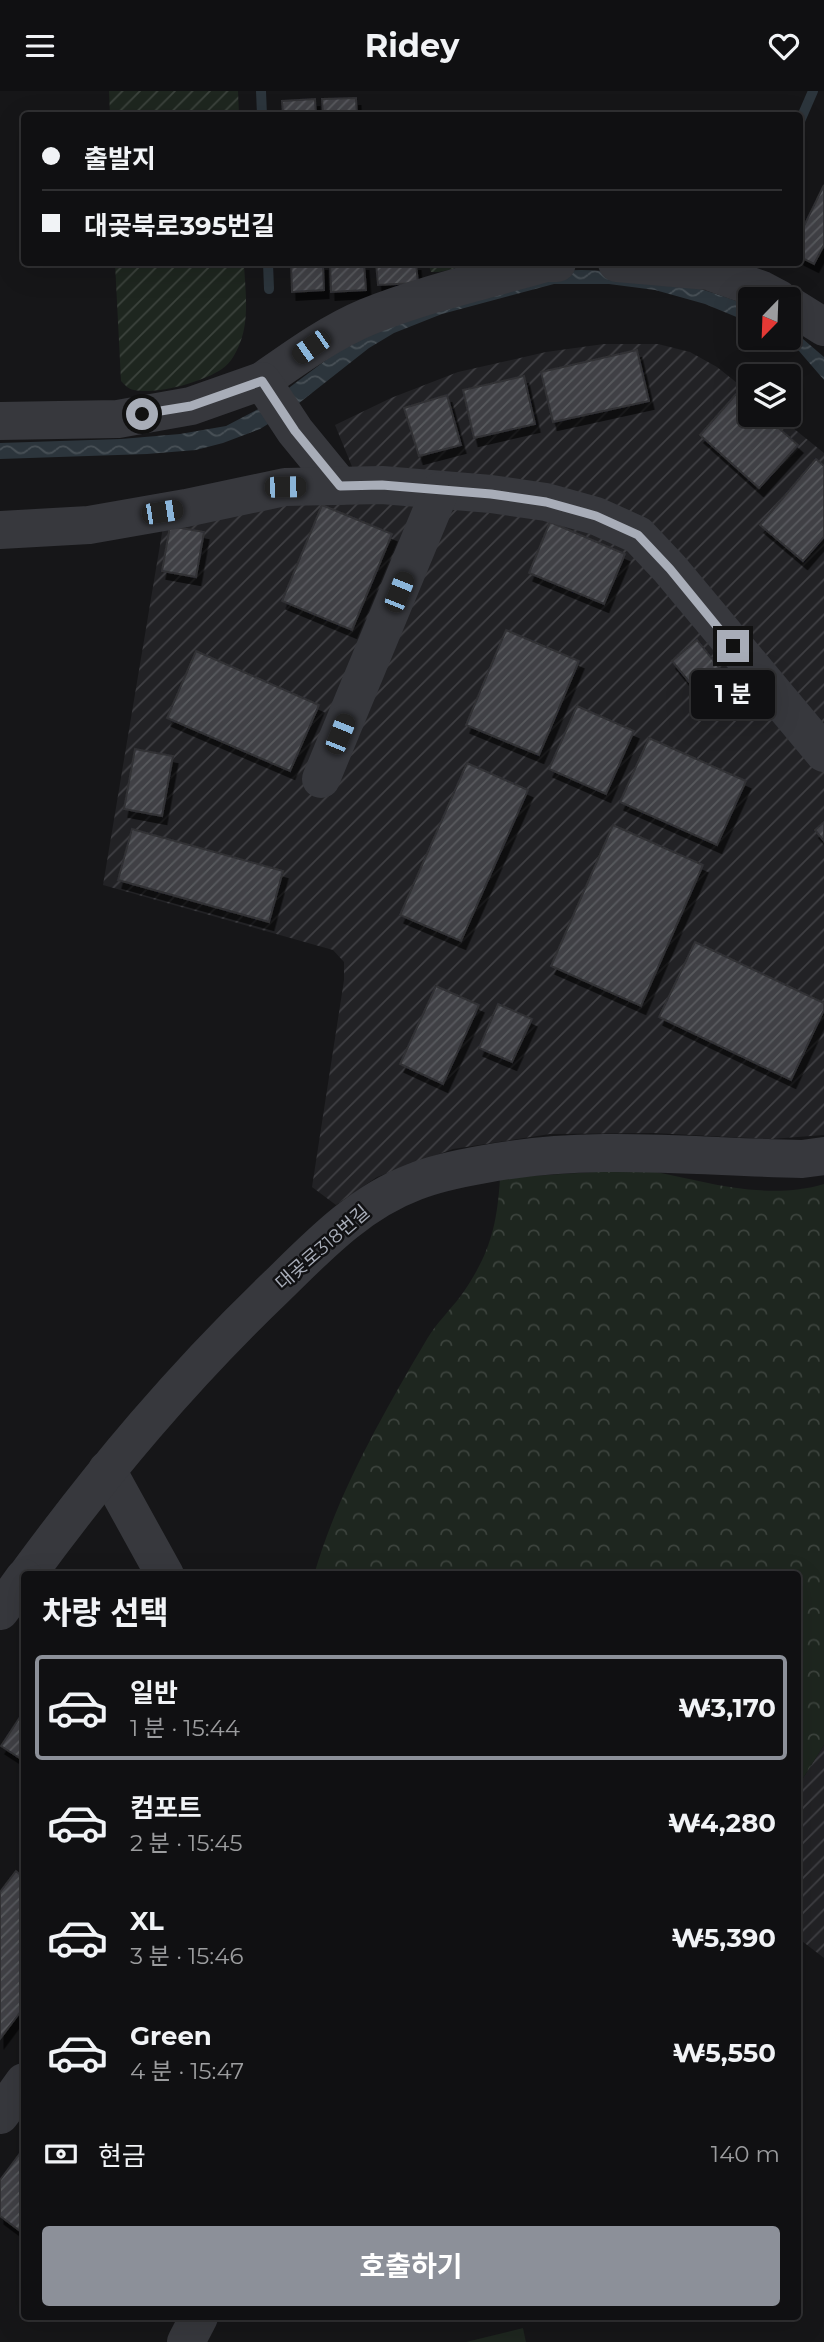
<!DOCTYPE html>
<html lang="ko">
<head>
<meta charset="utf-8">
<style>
	body { margin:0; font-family:Montserrat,"Noto Sans KR",sans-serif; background:#1e1e20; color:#f1f3f6; height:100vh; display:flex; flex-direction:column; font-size:26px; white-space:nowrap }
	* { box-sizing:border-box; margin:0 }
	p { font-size:23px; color:#9c9d9f }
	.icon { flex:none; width:38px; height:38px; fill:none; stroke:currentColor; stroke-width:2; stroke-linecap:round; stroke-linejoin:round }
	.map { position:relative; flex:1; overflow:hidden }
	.side { position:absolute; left:21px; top:1480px; width:780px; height:749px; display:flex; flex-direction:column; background:#101012; border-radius:7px; box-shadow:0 7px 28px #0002,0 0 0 2px #303032 }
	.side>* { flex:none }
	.guide { position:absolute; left:21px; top:21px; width:782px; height:154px; border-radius:7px; box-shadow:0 7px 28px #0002,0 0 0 2px #303032; display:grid; align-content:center; height:154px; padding:0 21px; background:#101012 }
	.needle { width:46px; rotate:203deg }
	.buttons { position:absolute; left:738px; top:196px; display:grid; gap:14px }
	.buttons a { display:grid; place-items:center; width:63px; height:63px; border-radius:7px; background:#101012; box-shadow:0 7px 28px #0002,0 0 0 2px #303032; font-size:35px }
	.end { position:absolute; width:32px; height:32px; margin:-16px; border:9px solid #a8adb8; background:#111; box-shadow:0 0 0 4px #111 }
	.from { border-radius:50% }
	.bubble { position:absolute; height:49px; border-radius:7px; background:#101012; box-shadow:0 7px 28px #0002,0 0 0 2px #303032; font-size:23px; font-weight:700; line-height:49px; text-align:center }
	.car { position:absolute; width:21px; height:42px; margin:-21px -10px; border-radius:9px; box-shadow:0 0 5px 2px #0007; background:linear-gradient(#222 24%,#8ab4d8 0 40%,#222 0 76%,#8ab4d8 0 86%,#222 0) }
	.guide b { display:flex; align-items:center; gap:24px; height:66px; font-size:26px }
	.guide b+b { border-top:2px solid #303032 }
	.guide i { width:18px; height:18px; background:#f1f3f6 }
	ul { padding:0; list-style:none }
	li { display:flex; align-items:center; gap:21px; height:105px; margin:0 14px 10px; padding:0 7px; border:4px solid transparent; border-radius:7px }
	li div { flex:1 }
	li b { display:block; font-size:26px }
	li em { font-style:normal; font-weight:700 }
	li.active { border-color:#8c9099 }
	li>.icon { width:63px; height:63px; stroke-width:1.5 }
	h2 { padding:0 21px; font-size:32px; line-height:84px }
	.pay { display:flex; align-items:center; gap:18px; height:77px; padding:0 21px; font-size:26px }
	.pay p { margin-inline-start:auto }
	.button { display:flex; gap:14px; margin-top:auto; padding:14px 21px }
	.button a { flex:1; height:80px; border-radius:7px; background:#8c9099; color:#fff; font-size:28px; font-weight:700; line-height:80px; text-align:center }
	header { display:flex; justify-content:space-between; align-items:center; height:91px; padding:0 21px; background:#101012; font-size:32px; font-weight:700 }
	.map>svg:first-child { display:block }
	.industrial { fill:url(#industrial-furrows) }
	.forest { fill:url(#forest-crowns) }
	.garden { fill:url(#garden-furrows) }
	.pitch { fill:#1e261f }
	.water { fill:url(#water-waves) }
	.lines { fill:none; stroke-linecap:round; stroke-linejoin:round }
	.stream { stroke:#2c353c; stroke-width:10 }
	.building { fill:url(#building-hatch); stroke:#303034; stroke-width:2; filter:url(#shadow) }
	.minor { stroke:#37383d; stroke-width:38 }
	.route { stroke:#a8adb8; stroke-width:9 }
	.labels { text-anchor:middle; stroke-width:5; stroke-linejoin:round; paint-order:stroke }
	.street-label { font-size:19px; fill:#a8adb8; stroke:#111113 }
</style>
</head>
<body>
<header><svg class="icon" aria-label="menu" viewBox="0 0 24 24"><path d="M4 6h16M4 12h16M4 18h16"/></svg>Ridey<svg class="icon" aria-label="heart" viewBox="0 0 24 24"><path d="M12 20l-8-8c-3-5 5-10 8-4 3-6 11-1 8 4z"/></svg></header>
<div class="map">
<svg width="824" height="2251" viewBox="0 0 824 2251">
	<defs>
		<pattern id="industrial-furrows" width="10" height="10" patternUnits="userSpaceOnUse" patternTransform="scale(1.75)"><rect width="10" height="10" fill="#222225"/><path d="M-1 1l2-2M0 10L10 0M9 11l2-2" fill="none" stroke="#3f3f43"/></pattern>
		<pattern id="forest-crowns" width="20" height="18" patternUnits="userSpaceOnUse" patternTransform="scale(1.75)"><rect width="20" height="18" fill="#1e261f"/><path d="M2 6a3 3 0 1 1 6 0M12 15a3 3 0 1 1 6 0" fill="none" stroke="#3c433d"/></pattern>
		<pattern id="garden-furrows" width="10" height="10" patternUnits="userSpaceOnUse" patternTransform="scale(1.75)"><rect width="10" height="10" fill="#1e261f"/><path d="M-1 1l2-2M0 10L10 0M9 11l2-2" fill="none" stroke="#3c433d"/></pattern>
		<pattern id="water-waves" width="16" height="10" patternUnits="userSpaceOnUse" patternTransform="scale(1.75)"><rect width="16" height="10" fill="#2c353c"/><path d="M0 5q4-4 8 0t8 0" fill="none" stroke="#485056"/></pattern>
		<pattern id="building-hatch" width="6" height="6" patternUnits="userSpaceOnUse" patternTransform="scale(1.75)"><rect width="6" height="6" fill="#404145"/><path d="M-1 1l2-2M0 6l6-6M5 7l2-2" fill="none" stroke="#595a5e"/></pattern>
		<filter id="shadow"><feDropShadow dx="4.5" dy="8" stdDeviation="0" flood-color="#0009"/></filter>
	</defs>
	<rect width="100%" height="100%" fill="#161618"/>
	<g class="industrial">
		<polygon points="604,253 658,253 690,261 717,276 751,303 751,324 777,324 824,362 824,641 645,432 353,378 335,334 391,307 458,281 546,261"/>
		<polygon points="293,405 496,415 624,450 824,680 824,1044 771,1048 653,1042 550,1043 453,1058 377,1086 336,1114 312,1096 344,889 344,871 333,859 103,794 164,430"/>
		<polygon points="824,1654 824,1867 798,1847 798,1695"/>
	</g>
	<path class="forest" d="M 641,1078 C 701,1089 764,1111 824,1093 L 824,1654 L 798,1695 L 798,1484 L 314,1484 C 337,1403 384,1321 427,1248 C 436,1233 449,1220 460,1206 C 489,1165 497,1137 500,1087 Z"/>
	<g class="garden">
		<polygon points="109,0 238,0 239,24 110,24"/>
		<path d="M 115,172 L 244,172 C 245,197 250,228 240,252 C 236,262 231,272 222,278 C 203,291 156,304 134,299 C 128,298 125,294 121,290 Z"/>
		<polygon points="428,172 481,172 439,181 431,181"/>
	</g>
	<polygon class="pitch" points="523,2237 526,2251 466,2251"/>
	<g class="water">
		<path d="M 581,179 C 640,180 696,193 751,216 L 751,232 L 705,213 L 655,199 L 609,193 L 554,193 L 442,223 L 394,242 L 369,257 L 289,320 L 260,338 L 223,352 L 196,359 L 147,363 L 0,368 L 0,352 L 121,348 L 180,343 L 226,335 L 266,314 L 330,266 L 367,242 L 546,180 Z"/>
		<polygon points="789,236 824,266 824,289 799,260 778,247 789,247"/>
	</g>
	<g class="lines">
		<g class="stream">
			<polyline points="261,0 262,24"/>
			<polyline points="800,30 813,0"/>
			<polyline points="268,172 269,198"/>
		</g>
	</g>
	<g class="building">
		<polygon points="356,7 357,24 323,24 322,8"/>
		<polygon points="315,8 316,24 283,24 282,10"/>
		<polygon points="824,94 824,154 814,173 800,166 800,143"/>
		<polygon points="291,172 323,172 324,199 292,201"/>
		<polygon points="330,172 364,172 366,199 331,201"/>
		<polygon points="376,172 416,172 418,192 378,194"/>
		<polygon points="637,259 649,310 553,331 541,281"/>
		<polygon points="524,285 535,333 474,347 463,299"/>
		<polygon points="738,301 751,312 751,324 764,324 798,354 759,397 700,344"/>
		<polygon points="447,304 461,354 419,365 404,317"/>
		<polygon points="816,368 824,375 824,446 803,470 760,434"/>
		<polygon points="322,414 392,443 352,539 282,510"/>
		<polygon points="550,431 625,463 604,513 529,482"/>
		<polygon points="170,435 204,441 196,486 162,480"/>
		<polygon points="506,539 579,570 539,664 466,634"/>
		<polygon points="697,549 725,584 700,604 672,570"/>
		<polygon points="196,560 319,614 290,680 167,627"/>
		<polygon points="577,615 634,640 606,703 549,678"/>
		<polygon points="649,647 746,690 717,754 620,711"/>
		<polygon points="135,658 173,665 162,725 124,718"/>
		<polygon points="467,672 528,699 461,850 400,824"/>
		<polygon points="824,731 824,750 815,739"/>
		<polygon points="613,734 703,774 641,915 551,875"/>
		<polygon points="132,738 283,780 269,831 118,789"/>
		<polygon points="695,851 824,912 824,919 791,989 659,926"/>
		<polygon points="436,895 479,914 443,993 400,973"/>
		<polygon points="498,913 532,928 512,971 479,957"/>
		<polygon points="24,1620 24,1670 1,1655"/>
		<polygon points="16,1780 24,1787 24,1916 0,1948 0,1801"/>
		<polygon points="24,2057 24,2143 0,2125 0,2089"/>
	</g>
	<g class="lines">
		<g class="minor">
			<polyline points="617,172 708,180 762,199 779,208"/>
			<polyline points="789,214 824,236"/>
			<path d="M 262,290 C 295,267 329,242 367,226 C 424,203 486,189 546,172 L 557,172"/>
			<polyline points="0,330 118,328 191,315 262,290 295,340 340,395"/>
			<polyline points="0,439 89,434 186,417 285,396 382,394 491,403 546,411 596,425 638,444 670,478 824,662"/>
			<polyline points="321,688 440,400"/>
			<polyline points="107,1379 165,1484"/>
			<path d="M 27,1484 C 104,1379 182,1286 276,1196 C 317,1156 358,1112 414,1091 C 436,1082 462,1077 485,1073 C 591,1053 696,1066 802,1068 L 824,1065"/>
			<polyline points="0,1520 24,1487"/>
			<polyline points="0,2024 24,1991"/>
			<polyline points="186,2251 199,2226"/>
		</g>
	</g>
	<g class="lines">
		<polyline class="route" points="142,323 191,315 262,290 295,340 340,395 382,394 491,403 546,411 596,425 638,444 670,478 733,555"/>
	</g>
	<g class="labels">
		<g class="street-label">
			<text transform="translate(322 1156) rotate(-41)" y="7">대곶로318번길</text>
		</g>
	</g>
</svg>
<div class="buttons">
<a><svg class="needle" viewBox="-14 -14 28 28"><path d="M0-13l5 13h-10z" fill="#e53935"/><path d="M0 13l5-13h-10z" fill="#9c9d9f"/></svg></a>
<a><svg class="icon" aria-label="layers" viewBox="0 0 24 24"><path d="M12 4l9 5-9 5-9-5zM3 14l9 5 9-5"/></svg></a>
</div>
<i class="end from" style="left:142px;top:323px"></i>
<i class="end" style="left:733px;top:555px"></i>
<div class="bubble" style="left:691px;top:579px;width:84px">1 분</div>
<i class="car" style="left:311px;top:256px;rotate:235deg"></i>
<i class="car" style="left:285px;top:396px;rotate:89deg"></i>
<i class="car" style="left:162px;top:421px;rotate:81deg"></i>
<i class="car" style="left:399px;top:501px;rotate:22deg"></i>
<i class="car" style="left:340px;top:643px;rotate:22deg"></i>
<div class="guide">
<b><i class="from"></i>출발지</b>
<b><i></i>대곶북로395번길</b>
</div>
<section class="side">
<h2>차량 선택</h2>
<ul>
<li class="active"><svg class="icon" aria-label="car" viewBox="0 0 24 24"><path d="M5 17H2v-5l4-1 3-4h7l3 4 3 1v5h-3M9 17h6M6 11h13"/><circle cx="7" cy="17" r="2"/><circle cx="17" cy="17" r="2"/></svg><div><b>일반</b><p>1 분 · 15:44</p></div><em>₩3,170</em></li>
<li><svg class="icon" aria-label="car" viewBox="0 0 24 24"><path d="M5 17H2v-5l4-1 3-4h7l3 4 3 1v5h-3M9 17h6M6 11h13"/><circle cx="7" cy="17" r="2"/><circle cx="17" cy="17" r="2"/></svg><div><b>컴포트</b><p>2 분 · 15:45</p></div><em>₩4,280</em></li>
<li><svg class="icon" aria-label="car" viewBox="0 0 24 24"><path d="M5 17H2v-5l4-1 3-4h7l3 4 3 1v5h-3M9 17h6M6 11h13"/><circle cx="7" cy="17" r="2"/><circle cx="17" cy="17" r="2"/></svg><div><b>XL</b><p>3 분 · 15:46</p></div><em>₩5,390</em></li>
<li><svg class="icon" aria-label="car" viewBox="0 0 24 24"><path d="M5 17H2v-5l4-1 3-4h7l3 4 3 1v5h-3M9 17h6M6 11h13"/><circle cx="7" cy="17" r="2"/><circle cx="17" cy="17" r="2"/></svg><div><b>Green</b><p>4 분 · 15:47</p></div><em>₩5,550</em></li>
</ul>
<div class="pay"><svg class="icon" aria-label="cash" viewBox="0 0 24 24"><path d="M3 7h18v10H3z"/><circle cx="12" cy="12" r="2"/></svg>현금<p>140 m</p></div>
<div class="button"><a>호출하기</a></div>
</section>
</div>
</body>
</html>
